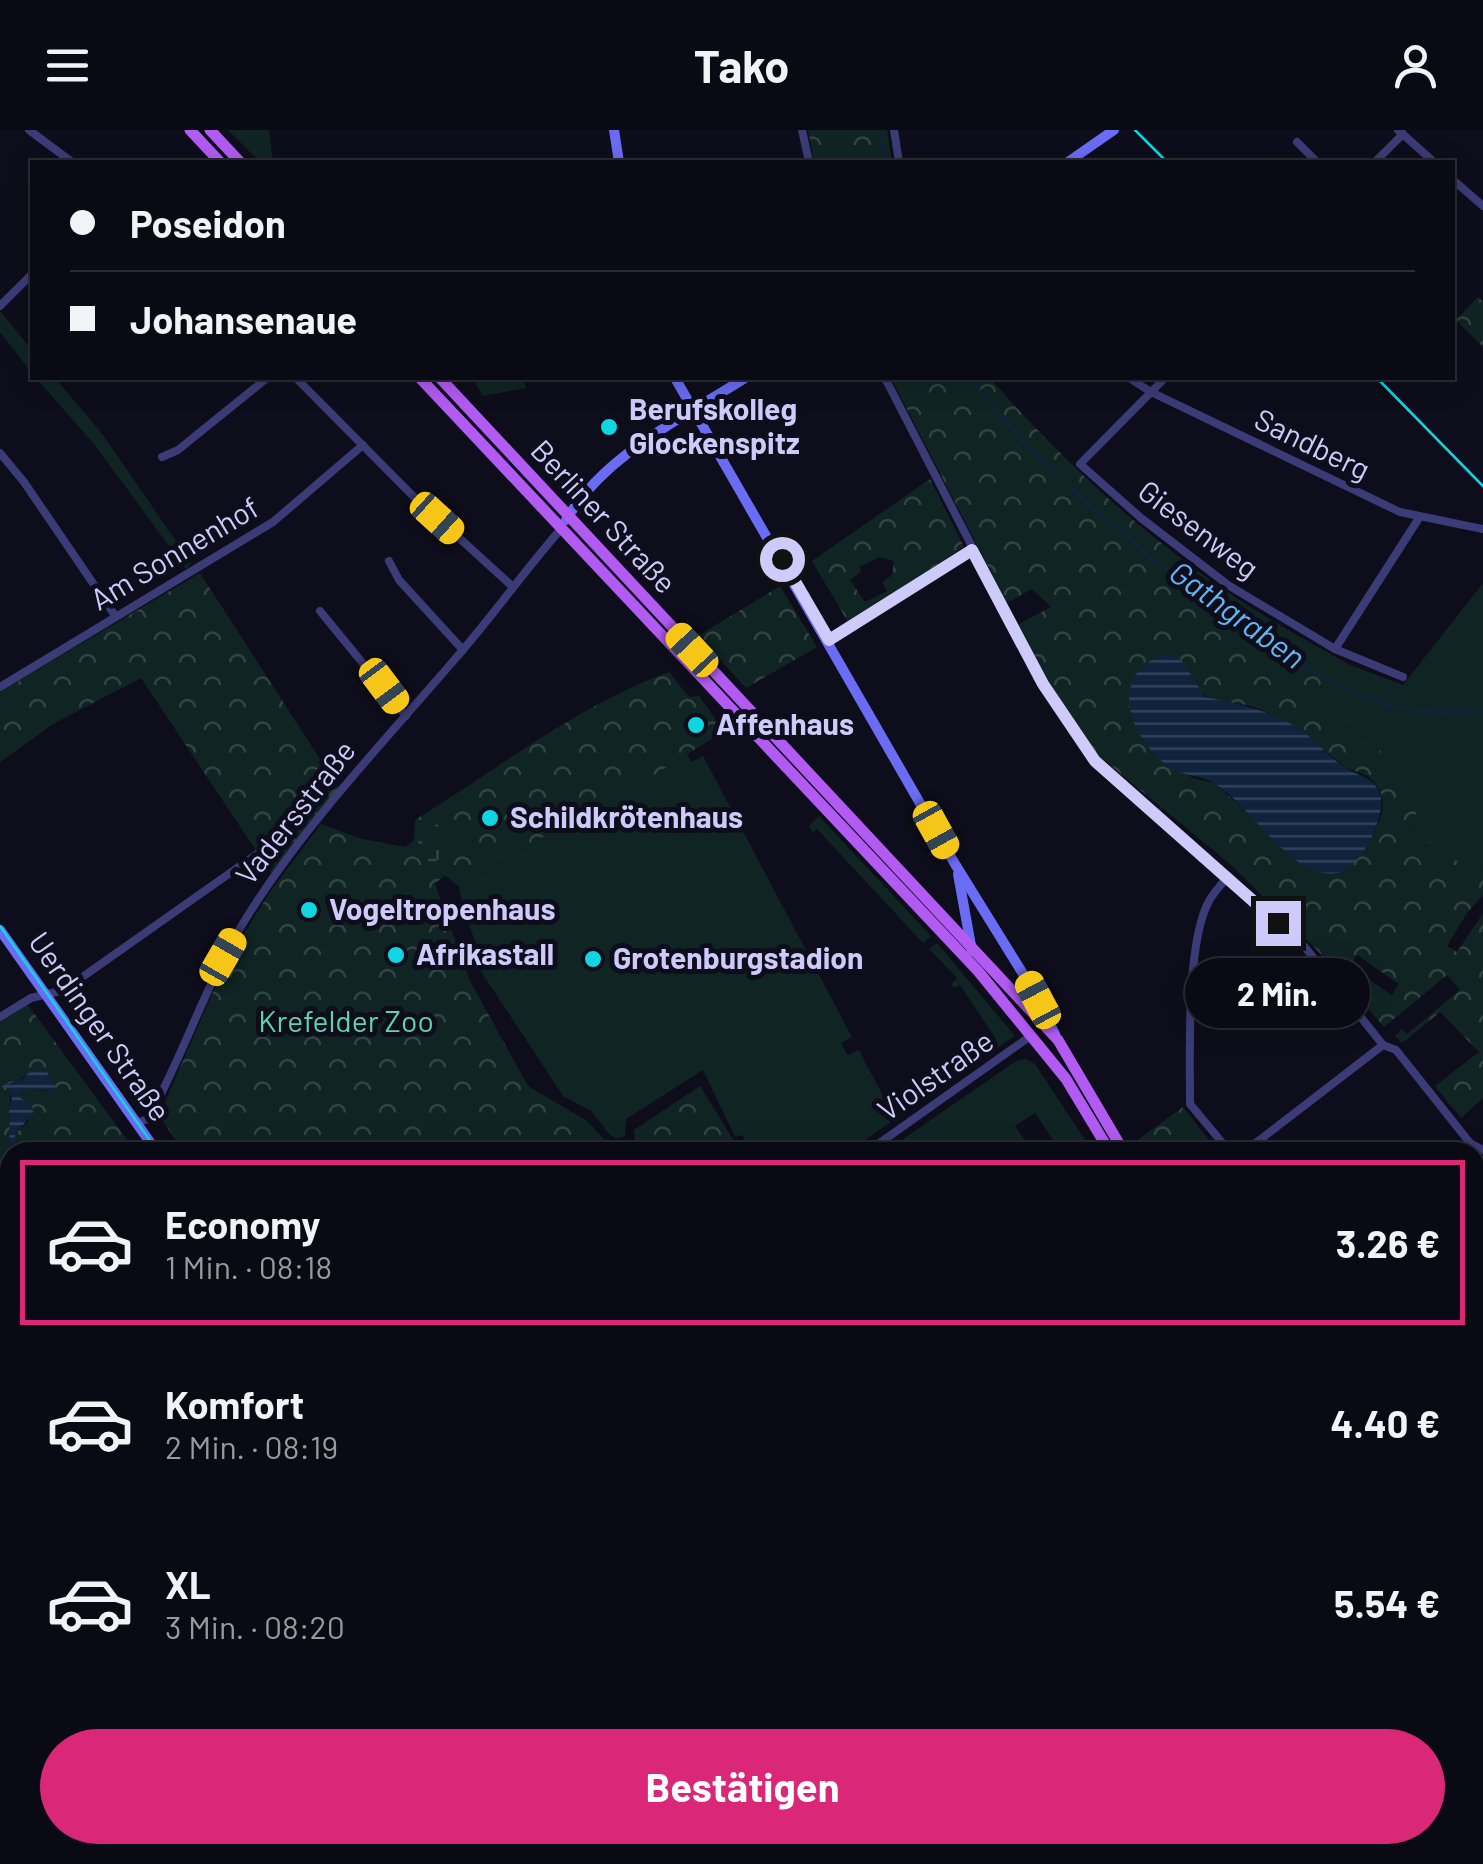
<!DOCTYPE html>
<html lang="de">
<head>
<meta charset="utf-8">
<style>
	body { margin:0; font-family:Barlow,sans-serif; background:#13131d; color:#f1f3f6; height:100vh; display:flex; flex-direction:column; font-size:38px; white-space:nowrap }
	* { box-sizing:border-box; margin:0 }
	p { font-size:32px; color:#999aa0 }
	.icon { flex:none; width:55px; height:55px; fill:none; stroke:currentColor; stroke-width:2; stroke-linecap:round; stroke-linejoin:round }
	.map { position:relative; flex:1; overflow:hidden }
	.side { position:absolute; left:0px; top:1012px; width:1485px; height:722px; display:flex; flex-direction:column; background:#0a0a14; border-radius:30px 30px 0 0; box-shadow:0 5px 25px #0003,0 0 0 2px #2a2b34 }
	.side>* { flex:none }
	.guide { position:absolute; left:30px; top:30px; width:1425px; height:220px; border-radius:0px; box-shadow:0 5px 25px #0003,0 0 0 2px #2a2b34; display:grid; align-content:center; height:220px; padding:0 40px; background:#0a0a14 }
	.end { position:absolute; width:45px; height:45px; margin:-22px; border:12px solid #cecbfb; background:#111; box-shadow:0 0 0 5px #111 }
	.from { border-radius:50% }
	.bubble { position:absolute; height:70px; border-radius:35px; background:#0a0a14; box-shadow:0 5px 25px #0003,0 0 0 2px #2a2b34; font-size:32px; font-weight:700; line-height:70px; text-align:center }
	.car { position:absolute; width:30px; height:60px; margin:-30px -15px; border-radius:12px; box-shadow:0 0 8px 2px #0007; background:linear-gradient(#f5c518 24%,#345 0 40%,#f5c518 0 76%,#345 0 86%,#f5c518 0) }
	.guide b { display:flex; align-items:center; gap:35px; height:95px; font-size:38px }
	.guide b+b { border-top:2px solid #2a2b34 }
	.guide i { width:25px; height:25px; background:#f1f3f6 }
	ul { padding:18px 0 0; list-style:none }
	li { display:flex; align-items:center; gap:30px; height:165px; margin:0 20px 15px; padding:0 20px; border:5px solid transparent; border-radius:0px }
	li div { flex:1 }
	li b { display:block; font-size:38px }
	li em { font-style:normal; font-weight:700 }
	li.active { border-color:#db2777 }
	li>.icon { width:90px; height:90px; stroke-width:1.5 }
	.cta { display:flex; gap:20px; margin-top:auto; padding:20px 40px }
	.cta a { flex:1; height:115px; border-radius:60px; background:#db2777; color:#fff; font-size:40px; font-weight:700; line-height:115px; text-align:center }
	header { display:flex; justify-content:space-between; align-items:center; height:130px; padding:0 40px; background:#0a0a14; font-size:45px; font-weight:700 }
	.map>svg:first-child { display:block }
	.green { fill:#102523 }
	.forest { fill:url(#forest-crowns); fill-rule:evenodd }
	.wetland { fill:url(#wetland-marsh) }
	.water { fill:url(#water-rules) }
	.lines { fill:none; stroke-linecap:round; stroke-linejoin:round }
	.stream { stroke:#0f233d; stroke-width:2.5 }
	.minor { stroke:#3b3c77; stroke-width:8 }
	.secondary { stroke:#6a6df3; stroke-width:10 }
	.primary { stroke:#b25bf2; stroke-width:11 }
	.tram { stroke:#11d6e1; stroke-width:2.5 }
	.route { stroke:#cecbfb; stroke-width:12 }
	.poi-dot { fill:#11d6e1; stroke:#0e0d1b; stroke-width:4 }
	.labels { text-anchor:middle; stroke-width:10; stroke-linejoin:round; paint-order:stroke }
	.poi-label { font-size:30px; font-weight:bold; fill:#cecbfb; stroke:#0e0d1b; text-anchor:start }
	.street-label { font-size:30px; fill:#cecbfb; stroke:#0e0d1b }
	.park-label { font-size:30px; fill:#5ed4b1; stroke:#0e0d1b }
	.water-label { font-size:32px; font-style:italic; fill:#61b7f3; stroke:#0e0d1b }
</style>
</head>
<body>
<header><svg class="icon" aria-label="menu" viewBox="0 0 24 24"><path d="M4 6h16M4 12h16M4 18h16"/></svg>Tako<svg class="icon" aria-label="person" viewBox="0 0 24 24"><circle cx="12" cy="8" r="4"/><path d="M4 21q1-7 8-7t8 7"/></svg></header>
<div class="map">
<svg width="1483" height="1734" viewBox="0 0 1483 1734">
	<defs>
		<pattern id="forest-crowns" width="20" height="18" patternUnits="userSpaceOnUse" patternTransform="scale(2.5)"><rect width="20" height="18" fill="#102523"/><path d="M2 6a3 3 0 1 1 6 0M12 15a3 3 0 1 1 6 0" fill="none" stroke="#324344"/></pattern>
		<pattern id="wetland-marsh" width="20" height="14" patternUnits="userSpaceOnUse" patternTransform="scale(2.5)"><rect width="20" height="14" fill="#102523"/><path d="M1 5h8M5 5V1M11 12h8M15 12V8" fill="none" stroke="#324344"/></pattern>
		<pattern id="water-rules" width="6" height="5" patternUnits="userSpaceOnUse" patternTransform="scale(2.5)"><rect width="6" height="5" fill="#0f233d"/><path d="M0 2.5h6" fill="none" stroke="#31425a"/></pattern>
	</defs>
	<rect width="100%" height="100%" fill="#0e0d1b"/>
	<g class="green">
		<polygon points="228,0 269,0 273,32 260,32"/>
		<polygon points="0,181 32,220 32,243 0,202"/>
		<polygon points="36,248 55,248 103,305 191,433 186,439 94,314"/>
		<polygon points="472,248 524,248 526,258 483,266"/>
		<polygon points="1483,453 1483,742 1475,737 1469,740 1408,696 1372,612 1326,583 1320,561 1322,540 1296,525 1304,509 1350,535 1403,555"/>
		<polygon points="687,624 692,632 703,626 852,907 841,913 847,925 859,920 895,989 848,1022 752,1022 742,1005 735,1007 703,940 626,989 625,1006 617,1009 610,1005 591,981 563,966 480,840 471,815 474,808 463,781 459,757 548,704 549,693 577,677 586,688"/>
		<polygon points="819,686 931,806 923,813 817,699 812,703 809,696"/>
		<polygon points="937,813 1015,906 997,918 991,913 996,909 960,855 954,858 951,854 957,848 929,819"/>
		<polygon points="1026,929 1035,934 1093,1022 1041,1022 1055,1013 1035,983 1015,996 1033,1022 898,1022 893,1016 1016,931"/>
		<polygon points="744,1725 853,1725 840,1734 750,1734"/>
	</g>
	<g class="forest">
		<polygon points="808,0 887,0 892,32 814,32"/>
		<polygon points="1478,167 1483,172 1483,217 1456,190"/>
		<path d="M 891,248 L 990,248 C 1079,350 1184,443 1304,509 L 1296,525 L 1322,540 L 1320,561 L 1326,583 L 1372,612 L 1424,669 L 1409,697 L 1469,739 L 1475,737 L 1483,742 L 1483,765 L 1467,783 L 1447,816 L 1457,822 L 1483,783 L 1483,968 L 1461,988 L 1435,956 L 1479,922 L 1440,882 L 1402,913 L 1395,906 L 1402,899 L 1407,904 L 1460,860 L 1447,845 L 1384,897 L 1316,819 L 1230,734 L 1099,626 L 1049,553 L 1019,494 L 1051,477 L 1032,459 L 1007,473 ZM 1130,555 L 1199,560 C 1212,575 1239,571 1257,578 C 1289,591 1315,612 1341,634 C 1349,641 1360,641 1369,647 C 1403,675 1365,719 1345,741 L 1316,741 L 1214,653 L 1192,648 L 1133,588 ZM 1357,825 L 1399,854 L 1392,865 L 1350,837 Z"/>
		<path d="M 930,349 L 964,417 L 848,492 L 812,431 ZM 880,427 L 894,431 L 892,445 L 882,452 L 887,461 L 865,472 L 850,450 L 861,442 L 859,437 Z"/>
		<polygon points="200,443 340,660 273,746 141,548 53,594 0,632 0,562"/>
		<polygon points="780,456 817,517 746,558 698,506"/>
		<path d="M 669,542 L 689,567 L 699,566 L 724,601 L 585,689 L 577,678 L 549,693 L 548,704 L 459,757 L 445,745 L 435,754 L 470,851 L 528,956 L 587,991 L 616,1022 L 184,1022 L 159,986 L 226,832 L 272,759 L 321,694 L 362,709 L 406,717 L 414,710 L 415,690 C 496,640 580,574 669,542 Z"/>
		<path d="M 28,875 L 136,1022 L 15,1022 L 15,1004 L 29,991 L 19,960 C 28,956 37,963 49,960 L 53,963 L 57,961 L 47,942 L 23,946 L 20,951 L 10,953 L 10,1022 L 3,1055 L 8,1081 L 0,1101 L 0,892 Z"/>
		<polygon points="700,956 741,1022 636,1022 634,1000"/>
		<polygon points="1183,977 1218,1022 1148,1022 1139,1009"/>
		<polygon points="10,1089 10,1178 0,1169 0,1106"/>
	</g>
	<polygon class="wetland" points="437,694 455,719 431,734 418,720 421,717 416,709"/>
	<g class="water">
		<path d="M 1163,525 L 1180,528 L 1205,567 C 1241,574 1275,581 1305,603 C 1319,614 1331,629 1346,638 C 1359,647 1374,646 1380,664 C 1387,686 1362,734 1341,742 C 1325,748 1304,737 1292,727 C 1264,705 1244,673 1214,653 C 1202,645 1185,647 1171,638 C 1132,612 1104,546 1163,525 Z"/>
		<polygon points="33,939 47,942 57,961 53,964 49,960 20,960 21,968 32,976 33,983 15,1005 15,1022 10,1022 9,977 12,969 9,958 2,958 3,955 20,951"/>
	</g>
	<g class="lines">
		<g class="stream">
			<polyline points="879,0 884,32"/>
			<polyline points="970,248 1028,318 1057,344"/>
			<path d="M 1068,356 C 1163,438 1270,536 1391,576 C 1418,584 1454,581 1483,582"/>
		</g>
		<g class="minor">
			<polyline points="29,0 72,32"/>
			<polyline points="802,0 809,32"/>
			<polyline points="894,0 899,32"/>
			<polyline points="1398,0 1434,32"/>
			<polyline points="1297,12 1317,32"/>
			<polyline points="1375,32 1403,4"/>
			<polyline points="1452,49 1483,76"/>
			<polyline points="0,176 32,144"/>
			<polyline points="296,248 412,365 513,457"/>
			<polyline points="885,248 1043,554 1095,631 1304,816 1383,915"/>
			<polyline points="1129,248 1151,262 1400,382 1483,399"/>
			<polyline points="1165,248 1080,334 1141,388 1228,455 1335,519 1403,547"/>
			<polyline points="0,323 24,352 116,487"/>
			<polyline points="162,327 178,320 267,248"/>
			<polyline points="389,431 399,450 463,520"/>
			<polyline points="320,481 406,586"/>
			<polyline points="829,509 845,502 972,419"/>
			<polyline points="1335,519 1419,388"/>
			<polyline points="0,557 273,392 363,315"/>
			<path d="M 1228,746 C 1222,754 1214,762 1209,771 C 1186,813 1190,925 1190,974 L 1230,1022"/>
			<polyline points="0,887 31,868 64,860 257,724"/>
			<polyline points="1383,915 1396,920 1470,1013 1483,1020"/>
			<path d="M 136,993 L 148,989 C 184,924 206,853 245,790 C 303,696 383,613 455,529 C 492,487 524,441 561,399"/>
			<polyline points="867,1022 1032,905"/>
			<polyline points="1244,1022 1383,915"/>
			<polyline points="0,1393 10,1377"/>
			<polyline points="1106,1725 1112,1734"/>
			<polyline points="1297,1725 1303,1734"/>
			<polyline points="17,1734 28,1725"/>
			<polyline points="362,1734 373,1725"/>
			<polyline points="1023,1734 1037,1725"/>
		</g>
		<g class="secondary">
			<polyline points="614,0 619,32"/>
			<polyline points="1068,32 1114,0"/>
			<polyline points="675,248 955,734 1028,852 1055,904"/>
			<path d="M 566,390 C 604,325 684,287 745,248"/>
			<polyline points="958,744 972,821"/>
			<polyline points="0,800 157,1022"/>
			<polyline points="646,1725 652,1734"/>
		</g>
		<g class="primary">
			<polyline points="190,0 220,32"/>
			<polyline points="210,0 240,32"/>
			<polyline points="420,248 978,841 1066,949 1110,1022"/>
			<polyline points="440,248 1058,910 1124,1022"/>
			<polyline points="1475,1535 1483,1545"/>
			<polyline points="1475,1550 1483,1560"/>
		</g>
		<g class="tram">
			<polyline points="1135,0 1167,32"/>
			<polyline points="1377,248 1483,356"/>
			<polyline points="0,796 158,1022"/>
			<polyline points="648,1725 655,1734"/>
		</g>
	</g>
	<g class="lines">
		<polyline class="route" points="782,429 829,510 972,420 1043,554 1095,631 1278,793"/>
	</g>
	<g class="poi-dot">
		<circle cx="609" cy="297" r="10"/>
		<circle cx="696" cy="595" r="10"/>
		<circle cx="490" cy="688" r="10"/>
		<circle cx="309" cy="780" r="10"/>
		<circle cx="396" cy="825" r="10"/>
		<circle cx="593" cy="829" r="10"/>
	</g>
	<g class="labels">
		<g class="poi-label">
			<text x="629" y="290">Berufskolleg<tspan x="629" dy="34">Glockenspitz</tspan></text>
			<text x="716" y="605">Affenhaus</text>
			<text x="510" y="698">Schildkrötenhaus</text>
			<text x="329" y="790">Vogeltropenhaus</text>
			<text x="416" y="835">Afrikastall</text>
			<text x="613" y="839">Grotenburgstadion</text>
		</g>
		<g class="street-label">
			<text transform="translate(1312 315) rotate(26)" y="10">Sandberg</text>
			<text transform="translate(603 387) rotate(47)" y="10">Berliner Straße</text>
			<text transform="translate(1198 400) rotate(37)" y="10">Giesenweg</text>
			<text transform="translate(175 424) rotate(-31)" y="10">Am Sonnenhof</text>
			<text transform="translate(296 683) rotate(-52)" y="10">Vadersstraße</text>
			<text transform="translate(99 897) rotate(55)" y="10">Uerdinger Straße</text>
			<text transform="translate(936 946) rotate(-35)" y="10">Violstraße</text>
		</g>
		<g class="park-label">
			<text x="346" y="902">Krefelder Zoo</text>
		</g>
		<g class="water-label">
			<text transform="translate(1237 485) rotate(36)" y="11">Gathgraben</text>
		</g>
	</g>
</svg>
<i class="end from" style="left:782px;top:429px"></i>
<i class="end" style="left:1278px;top:793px"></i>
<div class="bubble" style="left:1185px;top:828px;width:185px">2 Min.</div>
<i class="car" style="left:437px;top:388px;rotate:132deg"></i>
<i class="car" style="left:692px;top:520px;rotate:317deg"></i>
<i class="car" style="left:384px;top:556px;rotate:143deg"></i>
<i class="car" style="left:936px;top:700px;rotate:151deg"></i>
<i class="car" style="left:223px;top:827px;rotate:30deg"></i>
<i class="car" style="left:1038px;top:870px;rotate:332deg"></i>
<div class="guide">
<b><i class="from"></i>Poseidon</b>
<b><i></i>Johansenaue</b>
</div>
<section class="side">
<ul>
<li class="active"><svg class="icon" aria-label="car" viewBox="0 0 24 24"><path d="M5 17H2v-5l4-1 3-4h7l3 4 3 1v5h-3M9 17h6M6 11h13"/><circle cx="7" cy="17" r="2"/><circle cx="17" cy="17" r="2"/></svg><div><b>Economy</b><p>1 Min. · 08:18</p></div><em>3.26 €</em></li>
<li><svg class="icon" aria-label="car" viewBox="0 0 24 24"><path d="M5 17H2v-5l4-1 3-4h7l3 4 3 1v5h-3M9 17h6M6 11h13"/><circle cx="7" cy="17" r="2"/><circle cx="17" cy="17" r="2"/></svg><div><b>Komfort</b><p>2 Min. · 08:19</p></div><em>4.40 €</em></li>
<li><svg class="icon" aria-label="car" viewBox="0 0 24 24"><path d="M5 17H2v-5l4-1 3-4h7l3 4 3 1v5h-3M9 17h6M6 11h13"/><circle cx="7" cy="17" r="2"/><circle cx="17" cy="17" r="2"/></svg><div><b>XL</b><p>3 Min. · 08:20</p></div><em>5.54 €</em></li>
</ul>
<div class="cta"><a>Bestätigen</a></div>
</section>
</div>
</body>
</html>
